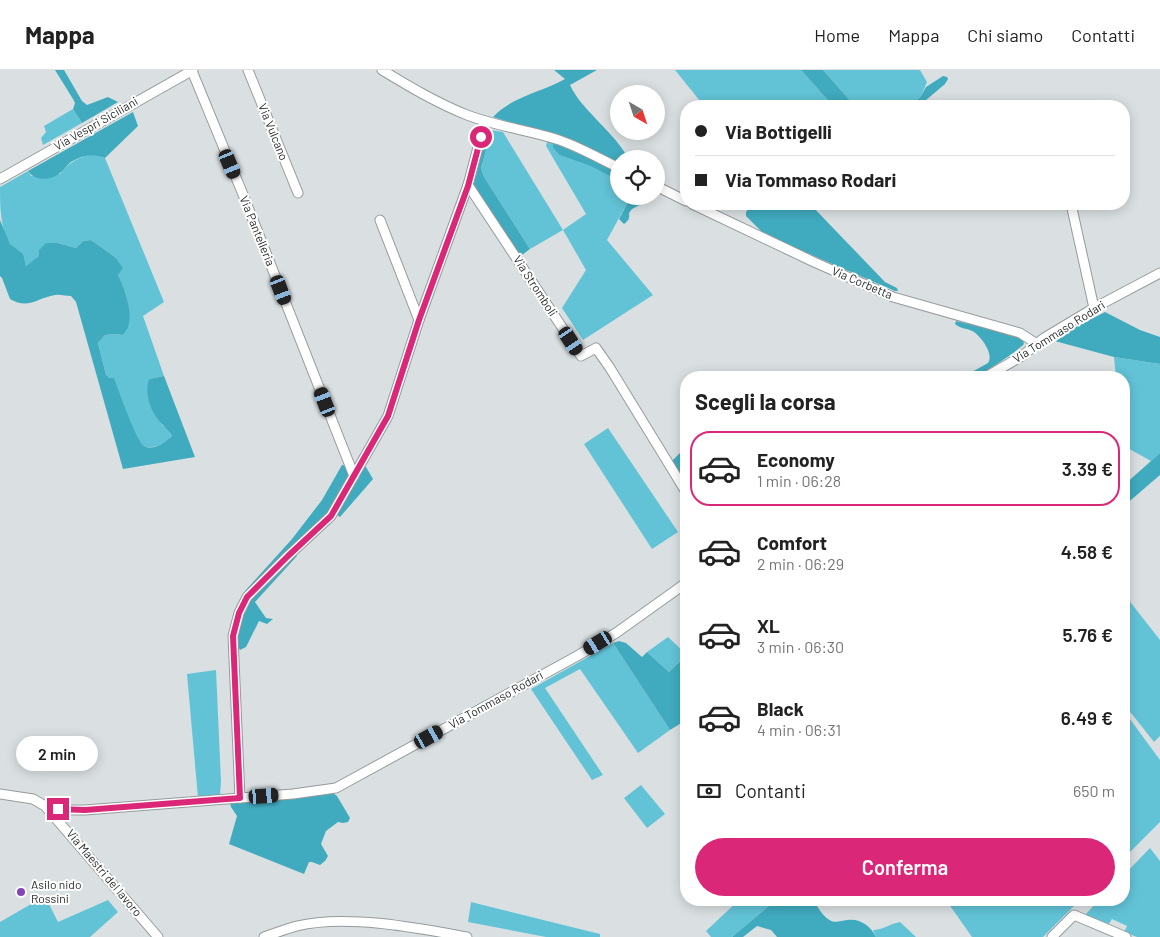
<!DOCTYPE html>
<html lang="it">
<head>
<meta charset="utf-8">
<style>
	body { margin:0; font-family:Barlow,sans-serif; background:#f2f2f2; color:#222; height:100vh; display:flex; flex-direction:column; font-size:19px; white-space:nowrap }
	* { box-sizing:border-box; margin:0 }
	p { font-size:16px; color:#767676 }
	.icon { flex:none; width:28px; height:28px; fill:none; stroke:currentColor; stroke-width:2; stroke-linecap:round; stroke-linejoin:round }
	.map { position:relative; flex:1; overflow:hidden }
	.drawer { position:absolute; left:680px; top:301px; width:450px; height:535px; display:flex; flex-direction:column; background:#fff; border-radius:20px; box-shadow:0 2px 12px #0003 }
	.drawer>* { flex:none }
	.hud { position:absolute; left:680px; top:30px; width:450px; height:110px; border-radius:20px; box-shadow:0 2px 12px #0003; display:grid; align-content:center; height:110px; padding:0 15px; background:#fff }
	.needle { width:32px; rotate:141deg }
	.controls { position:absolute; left:610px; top:15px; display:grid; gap:10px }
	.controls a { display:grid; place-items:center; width:55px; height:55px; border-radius:50%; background:#fff; box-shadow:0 2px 12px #0003; font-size:25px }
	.end { position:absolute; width:22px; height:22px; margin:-11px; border:6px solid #db2777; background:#fff; box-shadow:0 0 0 2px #fff }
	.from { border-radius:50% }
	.bubble { position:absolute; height:35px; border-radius:18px; background:#fff; box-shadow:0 2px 12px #0003; font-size:16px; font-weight:600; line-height:35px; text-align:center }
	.car { position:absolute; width:15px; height:30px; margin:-15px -8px; border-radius:6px; box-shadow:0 0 4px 1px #0007; background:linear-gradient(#222 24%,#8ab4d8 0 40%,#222 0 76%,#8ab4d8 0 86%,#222 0) }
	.hud b { display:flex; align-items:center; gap:18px; height:48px; font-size:19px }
	.hud b+b { border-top:1px solid #e0e0e0 }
	.hud i { width:12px; height:12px; background:#222 }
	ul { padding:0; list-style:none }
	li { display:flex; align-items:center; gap:15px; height:75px; margin:0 10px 8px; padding:0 5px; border:2px solid transparent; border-radius:20px }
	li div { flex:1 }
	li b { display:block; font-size:19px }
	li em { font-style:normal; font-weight:600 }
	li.on { border-color:#db2777 }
	li>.icon { width:45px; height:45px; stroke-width:1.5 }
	h2 { padding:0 15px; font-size:22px; line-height:60px }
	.pay { display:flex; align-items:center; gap:12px; height:55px; padding:0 15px; font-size:19px }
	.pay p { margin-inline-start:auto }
	.action { display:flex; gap:10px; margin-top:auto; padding:10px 15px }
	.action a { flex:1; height:58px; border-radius:30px; background:#db2777; color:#fff; font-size:20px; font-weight:600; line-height:58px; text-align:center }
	header { display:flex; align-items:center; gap:30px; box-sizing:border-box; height:70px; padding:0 25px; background:#fff; border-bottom:1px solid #e0e0e0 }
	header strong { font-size:24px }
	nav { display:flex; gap:28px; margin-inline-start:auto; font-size:18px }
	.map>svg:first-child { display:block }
	.green { fill:#62c3d7 }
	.forest { fill:#40abbf }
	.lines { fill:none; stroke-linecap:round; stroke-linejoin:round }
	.minor-casing { stroke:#959b9c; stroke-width:11 }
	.minor { stroke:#fff; stroke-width:9 }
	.route { stroke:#db2777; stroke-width:6 }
	.poi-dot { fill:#8545b9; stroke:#fff; stroke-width:2 }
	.labels { text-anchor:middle; stroke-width:4; stroke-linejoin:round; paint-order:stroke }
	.street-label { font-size:12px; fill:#2a2c2c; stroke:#fff }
	.poi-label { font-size:12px; fill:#2a2c2c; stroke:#fff; text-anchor:start }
</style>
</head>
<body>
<header>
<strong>Mappa</strong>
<nav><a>Home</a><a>Mappa</a><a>Chi siamo</a><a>Contatti</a></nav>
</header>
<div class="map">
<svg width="1160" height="867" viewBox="0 0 1160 867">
	<rect width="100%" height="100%" fill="#dae0e2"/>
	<g class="green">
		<polygon points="675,0 801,0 833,36 704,36"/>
		<polygon points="823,0 920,0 927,12 921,26 911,36 855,36"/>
		<polygon points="73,39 82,53 43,75 41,68 46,62 44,56"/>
		<polygon points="490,60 503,62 563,160 586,144 546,76 547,72 553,73 553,78 559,85 590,96 619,111 619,126 631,126 607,170 653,225 583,270 562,238 586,200 563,160 530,179 484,107 481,98 491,63"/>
		<path d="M 95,84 L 105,88 L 164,232 L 143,246 L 164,306 L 149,309 L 162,355 L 168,359 L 172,366 C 164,374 152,381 141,375 L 106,305 L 98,273 L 105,265 L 116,264 L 122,265 C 136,248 126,223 118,205 L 122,198 L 115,187 L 91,170 L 83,171 L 76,178 L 58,173 L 26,196 C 21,179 19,186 10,174 C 0,158 0,136 0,117 L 28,101 L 31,106 L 60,104 C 69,92 80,86 95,84 Z"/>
		<polygon points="1114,287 1160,294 1160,383 1151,391 1124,376 1124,308 1116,307"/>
		<polygon points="608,358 678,462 652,479 584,374"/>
		<polygon points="1124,524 1160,570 1160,666 1154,672 1124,634"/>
		<polygon points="668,567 686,584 686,586 669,602 647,582"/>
		<polygon points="613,573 670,660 638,683 580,599 545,618 603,705 592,710 531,619"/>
		<polygon points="216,600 221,711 220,726 198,728 187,604"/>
		<polygon points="1124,641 1160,690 1160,752 1124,788"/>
		<polygon points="641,715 665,744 647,758 624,728"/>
		<polygon points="1150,778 1160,791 1160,867 1137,867 1124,862 1127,856 1112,849 1109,854 1085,845 1099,830 1124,830 1124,805"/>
		<polygon points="45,826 58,852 108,830 118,842 90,867 0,867 0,852"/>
		<polygon points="739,830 776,830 732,867 711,867 706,861"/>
		<polygon points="946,830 1080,830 1043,867 972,867"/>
		<polygon points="471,832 600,864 600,867 546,867 468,852"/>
		<path d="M 900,852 L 916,867 L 876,867 L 873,860 C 883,860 889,854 900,852 Z"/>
	</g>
	<g class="forest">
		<polygon points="55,0 64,0 82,31 87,35 108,27 118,32 82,53 73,39 75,33 73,29"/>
		<path d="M 554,0 L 597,0 L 570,15 C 581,39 610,59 625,83 L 619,89 L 613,91 L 546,63 L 493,47 C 511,27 542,22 565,9 Z"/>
		<polygon points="801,0 823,0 855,36 833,36"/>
		<polygon points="943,6 947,7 948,9 945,14 919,36 911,36 921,26 926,17"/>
		<path d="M 133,42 L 138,56 L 105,88 C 93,83 82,85 71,92 C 67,95 64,100 60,103 C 51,111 34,111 28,101 Z"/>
		<polygon points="487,59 490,60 491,63 481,98 484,107 530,179 522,185 515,181 473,114 472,110 485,62"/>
		<polygon points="553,73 562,76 619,102 619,111 590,96 559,85 553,78"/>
		<path d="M 631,126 L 656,126 L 632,139 L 629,143 C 630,149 628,151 624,154 L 619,149 Z"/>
		<polygon points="753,134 810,134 885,212 897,218 898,221 895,221 765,165 746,146 746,142"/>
		<path d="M 0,150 L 10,174 L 23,184 L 26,196 L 39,186 L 39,180 L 46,173 L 58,173 L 76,178 L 83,171 L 91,170 L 115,187 L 123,198 L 118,205 C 125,219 138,253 122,265 L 116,264 L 105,265 L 98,273 L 106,305 L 109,308 L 114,308 C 118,319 137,373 144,376 C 153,381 165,373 172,366 C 169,360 166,359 162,354 C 151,343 144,325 149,309 L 164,306 L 195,387 L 123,399 L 76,232 L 71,226 C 66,226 60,224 55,225 C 37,228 28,240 10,229 L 2,208 L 0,206 Z"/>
		<polygon points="1105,242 1140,260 1160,267 1160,294 1114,287 1051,270"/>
		<path d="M 956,251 L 1015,265 L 1023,270 L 1024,274 C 1016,282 982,305 972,307 C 969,308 966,307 963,307 L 988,293 C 994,284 982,268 974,262 C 968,258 960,259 955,254 Z"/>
		<polygon points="686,377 686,413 685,414 671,392"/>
		<polygon points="1160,383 1160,405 1124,436 1124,415"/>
		<polygon points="342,395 349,396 353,406 330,446 247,527 245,521 292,469 322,430"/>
		<polygon points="360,397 366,397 373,409 340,447 334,443"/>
		<polygon points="295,482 297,486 255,532 266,548 273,549 267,554 259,551 246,577 240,580 235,571 242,544 249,528"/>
		<polygon points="619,571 626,573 642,587 647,582 669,602 686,586 686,650 670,660 613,573"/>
		<polygon points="326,724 334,724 337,726 350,748 348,752 343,753 338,752 326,761 321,774 328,786 325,791 320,795 312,792 309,792 304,804 229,774 237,746 231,737 230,733"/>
		<path d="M 776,830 L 813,830 C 817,836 822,845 828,849 C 834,854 840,851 847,850 C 860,848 871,856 876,867 L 777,867 L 771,860 L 757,856 L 743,867 L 732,867 Z"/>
	</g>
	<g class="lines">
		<g class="minor-casing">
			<g id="minor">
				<polyline points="248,0 298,123"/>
				<path d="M 382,0 C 410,17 437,33 467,45 C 496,56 527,60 556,69 C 578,76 598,88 619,98"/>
				<polyline points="192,1 244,127 354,406"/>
				<polyline points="0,109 193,0"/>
				<polyline points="468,115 581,286 596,278 610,298 686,422"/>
				<polyline points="656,116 686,131"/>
				<polyline points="692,134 814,192 893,227 1020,263 1037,274"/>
				<polyline points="1071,134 1094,238"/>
				<polyline points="380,150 419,250"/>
				<polyline points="984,308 1022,286 1044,268 1094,238 1160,203"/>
				<polyline points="0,724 33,729 45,736 158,867"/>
				<polyline points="240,728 233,566 239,543 247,527 288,486 331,446 388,346 419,250 468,115 485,51"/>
				<polyline points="49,740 85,740 293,724 336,718 577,586 616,563 686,513"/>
				<path d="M 264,867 C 275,863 286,859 297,856 C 346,844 418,858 467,867"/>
				<polyline points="1052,867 1074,845 1126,867"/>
			</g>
		</g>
		<use href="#minor" class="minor"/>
	</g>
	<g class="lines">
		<polyline class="route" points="58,739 85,740 240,728 233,566 239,543 247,527 288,486 331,446 388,346 419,250 468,116 481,67"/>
	</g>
	<circle class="poi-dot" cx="21" cy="822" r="5"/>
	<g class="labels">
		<g class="street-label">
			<text transform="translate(96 54) rotate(-30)" y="4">Via Vespri Siciliani</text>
			<text transform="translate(273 62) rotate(68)" y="4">Via Vulcano</text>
			<text transform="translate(257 161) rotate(68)" y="4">Via Pantelleria</text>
			<text transform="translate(862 213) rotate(23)" y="4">Via Corbetta</text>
			<text transform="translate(535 216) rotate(57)" y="4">Via Stromboli</text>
			<text transform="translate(1059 262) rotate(-32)" y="4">Via Tommaso Rodari</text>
			<text transform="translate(496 630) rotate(-29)" y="4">Via Tommaso Rodari</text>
			<text transform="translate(104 803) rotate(50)" y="4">Via Maestri del lavoro</text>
		</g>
		<g class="poi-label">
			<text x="31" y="819">Asilo nido<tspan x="31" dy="14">Rossini</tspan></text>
		</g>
	</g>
</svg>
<div class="controls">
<a><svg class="needle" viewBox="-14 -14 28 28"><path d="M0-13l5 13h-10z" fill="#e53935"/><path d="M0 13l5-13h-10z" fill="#767676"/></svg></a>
<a><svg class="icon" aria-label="locate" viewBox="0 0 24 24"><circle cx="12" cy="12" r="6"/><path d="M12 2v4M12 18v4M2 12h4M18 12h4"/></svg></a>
</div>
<i class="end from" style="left:481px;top:67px"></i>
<i class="end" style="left:58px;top:739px"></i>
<div class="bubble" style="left:16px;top:666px;width:82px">2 min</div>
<i class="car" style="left:230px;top:94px;rotate:157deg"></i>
<i class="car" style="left:281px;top:220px;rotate:159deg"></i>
<i class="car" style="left:571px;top:271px;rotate:147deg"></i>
<i class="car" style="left:325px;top:332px;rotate:339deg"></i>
<i class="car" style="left:598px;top:573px;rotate:239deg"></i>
<i class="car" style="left:429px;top:667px;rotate:61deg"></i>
<i class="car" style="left:264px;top:726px;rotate:86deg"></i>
<div class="hud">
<b><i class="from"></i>Via Bottigelli</b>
<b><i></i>Via Tommaso Rodari</b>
</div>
<section class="drawer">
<h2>Scegli la corsa</h2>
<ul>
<li class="on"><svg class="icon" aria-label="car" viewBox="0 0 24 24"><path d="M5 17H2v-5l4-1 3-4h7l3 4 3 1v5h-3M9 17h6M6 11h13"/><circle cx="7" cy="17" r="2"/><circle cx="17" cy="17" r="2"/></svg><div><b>Economy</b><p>1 min · 06:28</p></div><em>3.39 €</em></li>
<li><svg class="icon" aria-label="car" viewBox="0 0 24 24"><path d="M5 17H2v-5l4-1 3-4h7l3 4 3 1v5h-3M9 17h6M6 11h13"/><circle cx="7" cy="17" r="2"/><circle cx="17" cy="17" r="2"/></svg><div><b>Comfort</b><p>2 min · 06:29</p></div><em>4.58 €</em></li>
<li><svg class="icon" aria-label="car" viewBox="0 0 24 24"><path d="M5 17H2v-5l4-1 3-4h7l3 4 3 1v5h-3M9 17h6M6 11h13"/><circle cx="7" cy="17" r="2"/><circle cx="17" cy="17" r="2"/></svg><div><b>XL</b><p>3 min · 06:30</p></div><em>5.76 €</em></li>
<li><svg class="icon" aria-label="car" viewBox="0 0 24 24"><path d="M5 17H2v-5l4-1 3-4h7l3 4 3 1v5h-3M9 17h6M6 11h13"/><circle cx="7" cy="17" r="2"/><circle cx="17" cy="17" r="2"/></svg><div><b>Black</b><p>4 min · 06:31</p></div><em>6.49 €</em></li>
</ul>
<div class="pay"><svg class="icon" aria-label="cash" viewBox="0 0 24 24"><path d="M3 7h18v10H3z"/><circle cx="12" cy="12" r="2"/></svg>Contanti<p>650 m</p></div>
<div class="action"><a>Conferma</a></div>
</section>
</div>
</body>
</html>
